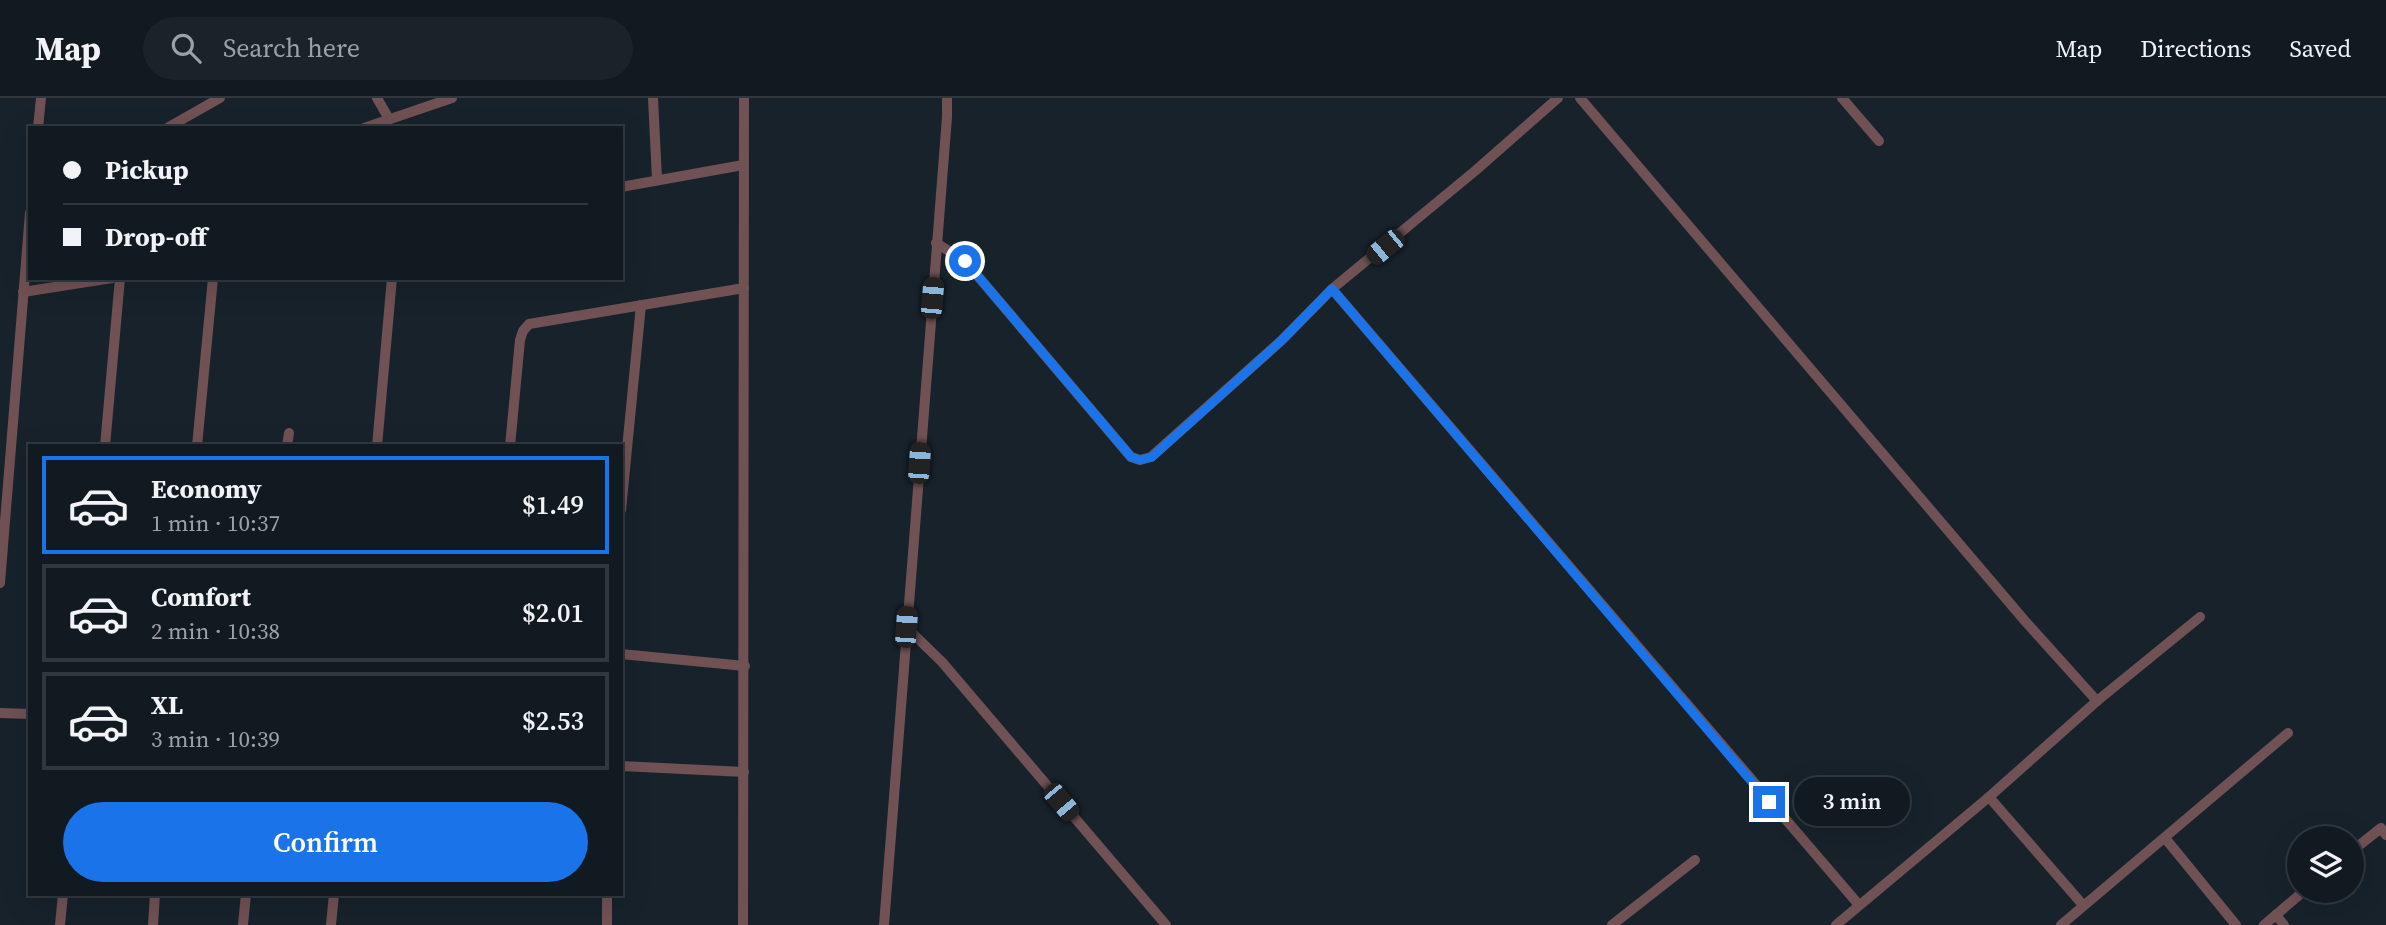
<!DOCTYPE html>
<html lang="en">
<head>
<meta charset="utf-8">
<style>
	body { margin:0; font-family:"Source Serif 4",serif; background:#1a2329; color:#f1f3f6; height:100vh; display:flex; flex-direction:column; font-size:26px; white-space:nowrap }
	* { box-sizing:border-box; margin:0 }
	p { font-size:23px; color:#9ca1a5 }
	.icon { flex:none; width:38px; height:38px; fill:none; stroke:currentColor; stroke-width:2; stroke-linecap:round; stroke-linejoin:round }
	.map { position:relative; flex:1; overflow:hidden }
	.panel { position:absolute; left:28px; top:346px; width:595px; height:452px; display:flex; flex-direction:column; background:#111a20; border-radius:0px; box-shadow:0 7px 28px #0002,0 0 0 2px #30383e }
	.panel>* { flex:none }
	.banner { position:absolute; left:28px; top:28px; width:595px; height:154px; border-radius:0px; box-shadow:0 7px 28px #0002,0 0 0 2px #30383e; display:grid; align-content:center; height:154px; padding:0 35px; background:#111a20 }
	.fabs { position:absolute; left:2287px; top:728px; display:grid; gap:14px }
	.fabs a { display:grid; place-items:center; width:77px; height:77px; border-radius:50%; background:#111a20; box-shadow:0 7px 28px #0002,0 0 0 2px #30383e; font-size:35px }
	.end { position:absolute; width:32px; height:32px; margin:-16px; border:9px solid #1a73e8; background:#fff; box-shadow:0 0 0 4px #fff }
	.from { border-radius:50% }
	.bubble { position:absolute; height:49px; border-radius:24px; background:#111a20; box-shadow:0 7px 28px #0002,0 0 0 2px #30383e; font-size:23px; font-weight:600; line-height:49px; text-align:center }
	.car { position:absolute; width:21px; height:42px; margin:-21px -10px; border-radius:9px; box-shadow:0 0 5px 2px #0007; background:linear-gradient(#222 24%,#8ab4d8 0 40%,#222 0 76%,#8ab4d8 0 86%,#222 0) }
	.banner b { display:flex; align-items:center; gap:24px; height:66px; font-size:26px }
	.banner b+b { border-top:2px solid #30383e }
	.banner i { width:18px; height:18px; background:#f1f3f6 }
	ul { padding:12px 0 0; list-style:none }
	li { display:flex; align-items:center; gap:21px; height:98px; margin:0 14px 10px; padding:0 21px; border:4px solid #30383e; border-radius:0px }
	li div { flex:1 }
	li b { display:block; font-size:26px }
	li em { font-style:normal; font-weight:600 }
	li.current { border-color:#1a73e8 }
	li>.icon { width:63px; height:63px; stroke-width:1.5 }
	.primary-button { display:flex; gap:14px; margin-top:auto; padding:14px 35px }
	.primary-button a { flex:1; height:80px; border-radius:42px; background:#1a73e8; color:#fff; font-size:28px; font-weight:600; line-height:80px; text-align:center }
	header { display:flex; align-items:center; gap:42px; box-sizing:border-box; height:98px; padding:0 35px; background:#111a20; border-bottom:2px solid #30383e }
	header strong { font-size:33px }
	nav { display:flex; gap:38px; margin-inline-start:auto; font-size:24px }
	.search { width:490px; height:63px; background:#1a2329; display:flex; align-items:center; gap:18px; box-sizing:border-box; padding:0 24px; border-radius:38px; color:#9ca1a5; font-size:26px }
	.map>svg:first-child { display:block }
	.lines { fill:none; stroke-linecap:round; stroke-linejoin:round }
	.street { stroke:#705154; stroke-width:10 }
	.route { stroke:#1a73e8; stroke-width:9 }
</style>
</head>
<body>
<header>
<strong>Map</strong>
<div class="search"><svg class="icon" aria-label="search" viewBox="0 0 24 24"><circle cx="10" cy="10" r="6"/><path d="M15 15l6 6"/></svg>Search here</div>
<nav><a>Map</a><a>Directions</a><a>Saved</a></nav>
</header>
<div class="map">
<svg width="2386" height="827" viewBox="0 0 2386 827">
	<rect width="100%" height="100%" fill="#17222b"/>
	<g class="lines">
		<g class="street">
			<polyline points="377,0 389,21"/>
			<polyline points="653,0 657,81"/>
			<polyline points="1580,0 2025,523 2097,603"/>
			<polyline points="1842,0 1879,43"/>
			<polyline points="38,30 41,0"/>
			<polyline points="167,30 220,0"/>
			<polyline points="364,30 452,0"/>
			<polyline points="621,89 743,67"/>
			<polyline points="936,145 965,163 1131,359 1140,362 1151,359 1282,242 1332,191 1475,73 1558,0"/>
			<polyline points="1332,191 1859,807"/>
			<polyline points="23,194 112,180"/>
			<polyline points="105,348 120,180"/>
			<polyline points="197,348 213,180"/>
			<polyline points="287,348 289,335"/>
			<polyline points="377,348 392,180"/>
			<polyline points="510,348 520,242 523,233 529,226 744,190"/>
			<polyline points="621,412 641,207"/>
			<polyline points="0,485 30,115"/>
			<polyline points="906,529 942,564 1166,827"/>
			<polyline points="621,556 745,568"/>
			<polyline points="0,615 30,616"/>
			<polyline points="621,668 744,674"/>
			<polyline points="1989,699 2083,807"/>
			<polyline points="2165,740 2236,827"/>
			<polyline points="2352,753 2381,730 2386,737"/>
			<polyline points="2276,817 2284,827"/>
			<polyline points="60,827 63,796"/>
			<polyline points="153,827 155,796"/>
			<polyline points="243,827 246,796"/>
			<polyline points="331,827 334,796"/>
			<polyline points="607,827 607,796"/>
			<polyline points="743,827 744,0"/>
			<polyline points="884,827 947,19 947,0"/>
			<polyline points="1612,827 1695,762"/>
			<polyline points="1836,827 1989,699 2097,603 2200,519"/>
			<polyline points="2061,827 2288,635"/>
			<polyline points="2264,827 2304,793"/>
		</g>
	</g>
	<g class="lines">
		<polyline class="route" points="965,163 1131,359 1140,362 1152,359 1282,242 1332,191 1769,704"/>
	</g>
</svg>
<div class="fabs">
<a><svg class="icon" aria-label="layers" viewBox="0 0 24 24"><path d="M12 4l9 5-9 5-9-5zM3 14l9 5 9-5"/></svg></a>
</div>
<i class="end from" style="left:965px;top:163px"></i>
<i class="end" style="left:1769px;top:704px"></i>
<div class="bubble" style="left:1794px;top:679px;width:116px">3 min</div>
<i class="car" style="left:1385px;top:149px;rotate:231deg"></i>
<i class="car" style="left:932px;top:200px;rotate:5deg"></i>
<i class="car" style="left:919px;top:365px;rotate:4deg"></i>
<i class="car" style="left:906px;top:529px;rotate:4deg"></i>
<i class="car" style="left:1061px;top:704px;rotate:140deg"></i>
<div class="banner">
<b><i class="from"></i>Pickup</b>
<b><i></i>Drop-off</b>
</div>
<section class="panel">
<ul>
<li class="current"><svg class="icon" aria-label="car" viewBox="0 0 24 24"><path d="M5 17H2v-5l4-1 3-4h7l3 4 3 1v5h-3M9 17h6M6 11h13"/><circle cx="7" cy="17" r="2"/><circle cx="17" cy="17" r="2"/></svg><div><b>Economy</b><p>1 min · 10:37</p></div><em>$1.49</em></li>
<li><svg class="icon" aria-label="car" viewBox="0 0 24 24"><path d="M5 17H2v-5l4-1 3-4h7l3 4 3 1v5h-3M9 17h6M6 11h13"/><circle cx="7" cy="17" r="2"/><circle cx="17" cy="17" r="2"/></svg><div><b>Comfort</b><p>2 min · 10:38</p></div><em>$2.01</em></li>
<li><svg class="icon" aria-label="car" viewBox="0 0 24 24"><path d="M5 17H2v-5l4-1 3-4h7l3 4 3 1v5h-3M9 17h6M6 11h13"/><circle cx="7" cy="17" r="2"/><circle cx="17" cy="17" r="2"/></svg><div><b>XL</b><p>3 min · 10:39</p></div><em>$2.53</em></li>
</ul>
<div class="primary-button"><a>Confirm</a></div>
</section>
</div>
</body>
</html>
